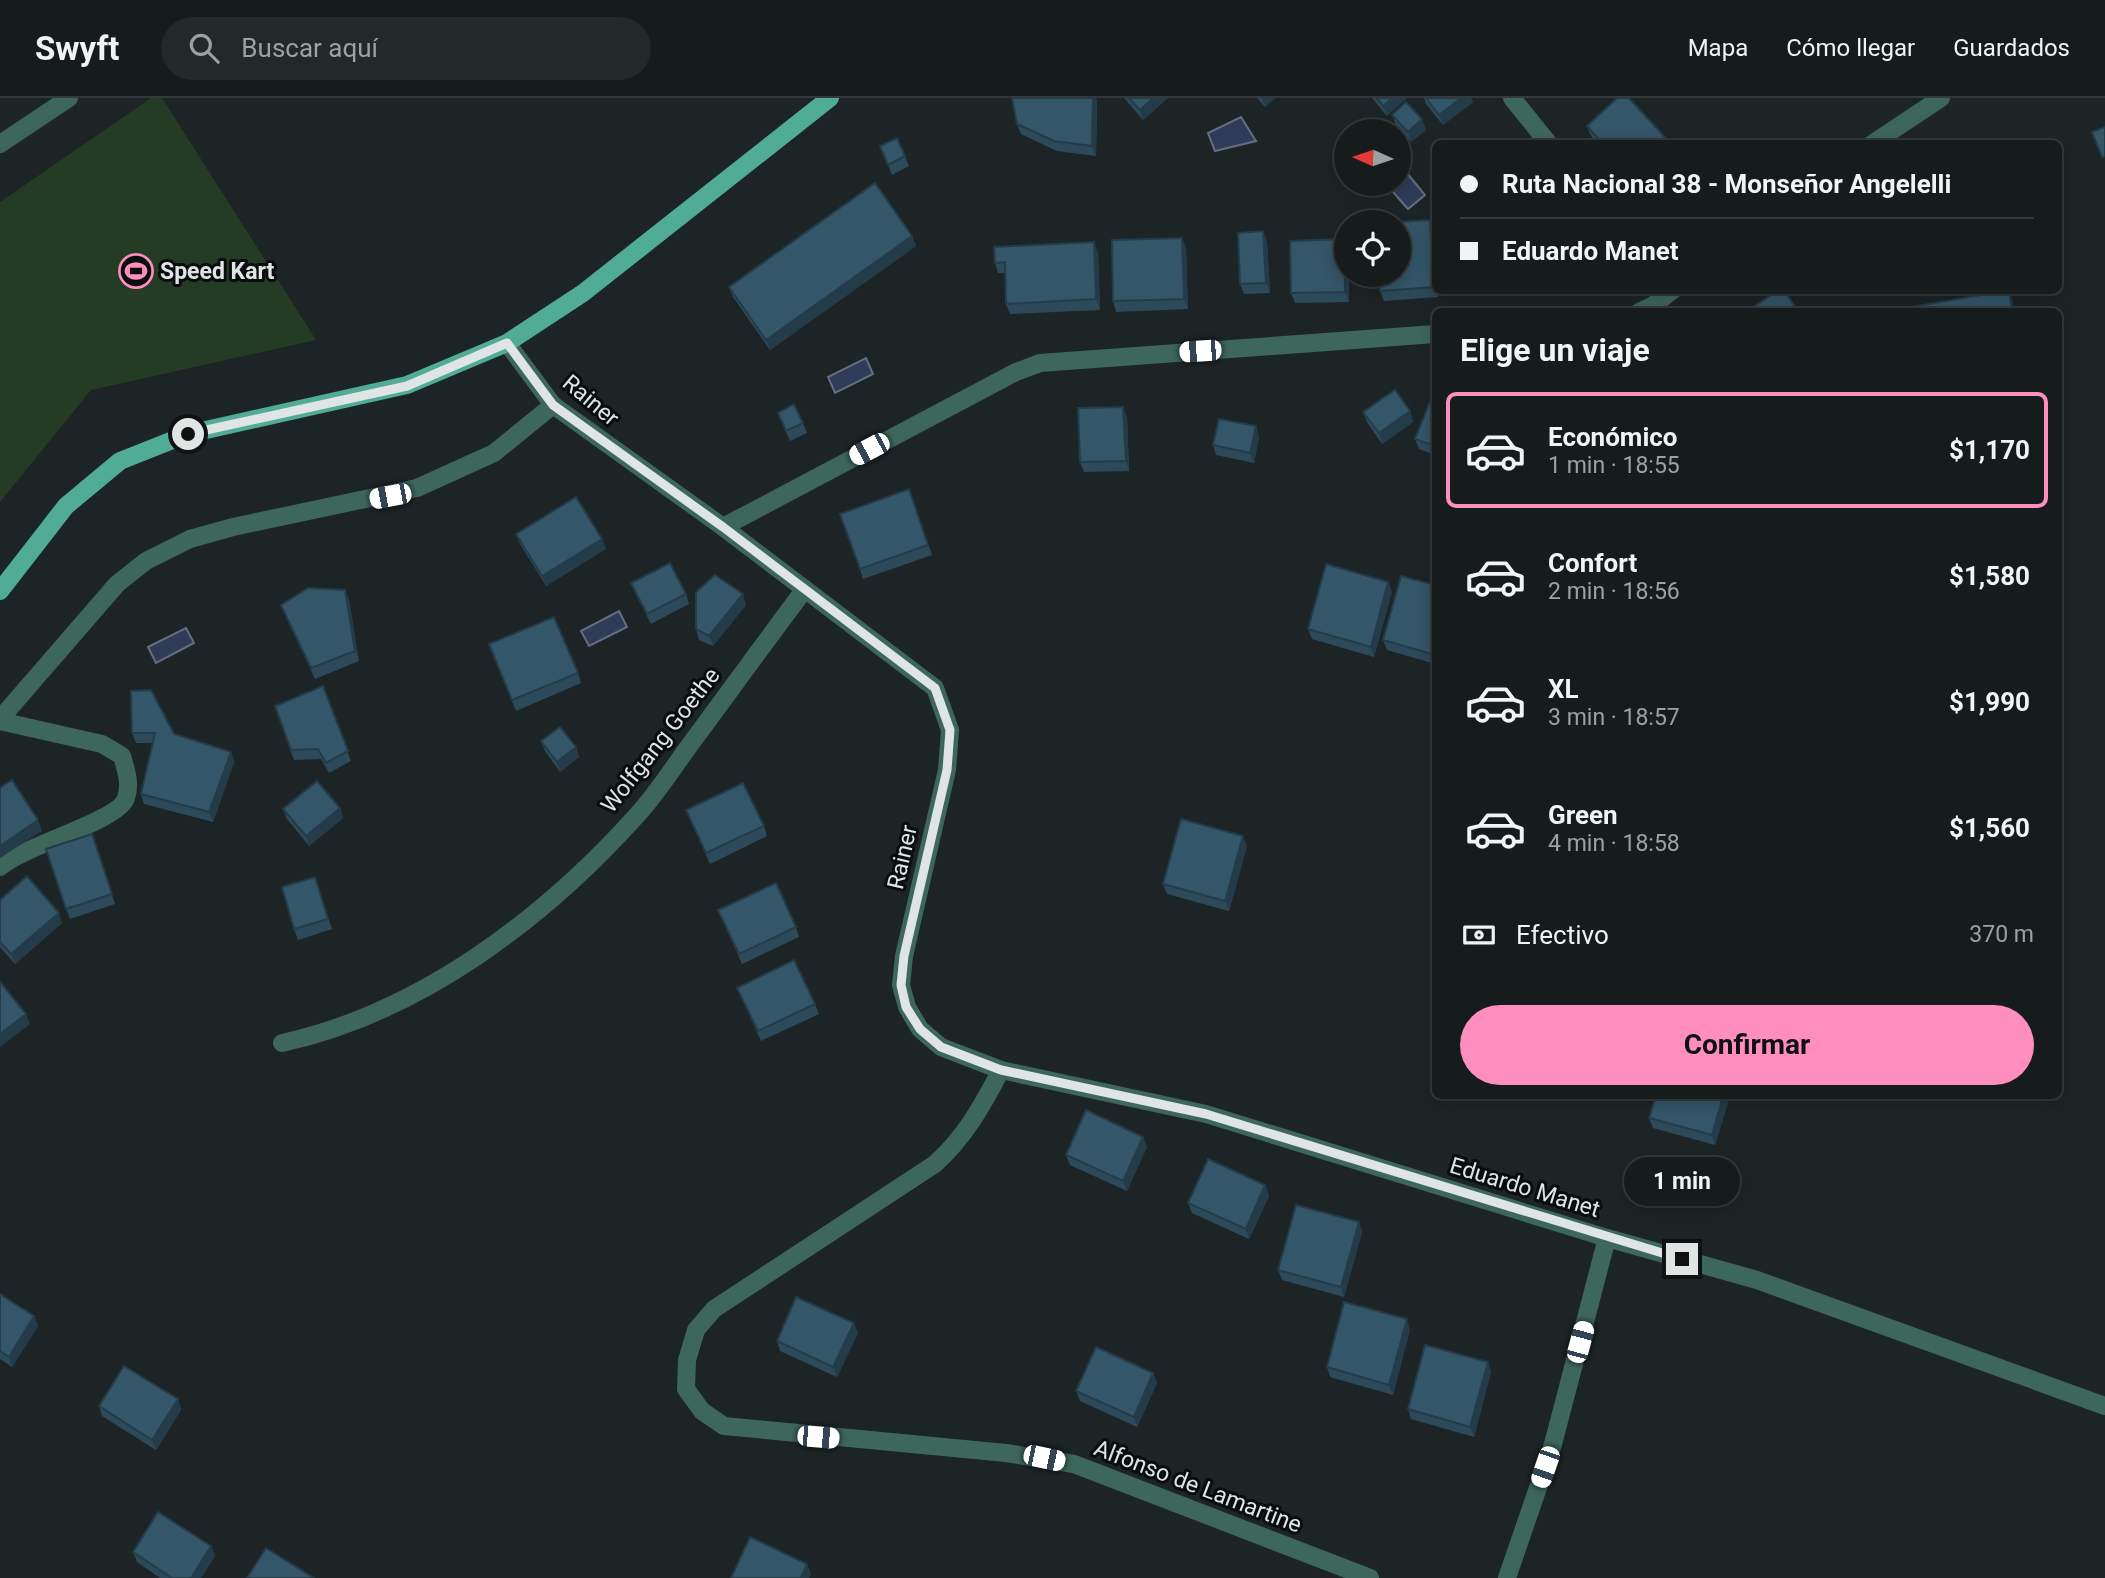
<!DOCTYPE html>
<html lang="es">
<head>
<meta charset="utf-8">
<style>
	body { margin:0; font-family:Roboto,sans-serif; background:#232829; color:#f1f3f6; height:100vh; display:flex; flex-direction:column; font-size:26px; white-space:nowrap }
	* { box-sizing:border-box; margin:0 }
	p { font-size:23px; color:#9ea1a3 }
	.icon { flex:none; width:38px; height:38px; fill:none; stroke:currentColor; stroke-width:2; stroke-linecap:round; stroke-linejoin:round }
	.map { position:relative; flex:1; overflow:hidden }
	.drawer { position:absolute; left:1432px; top:210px; width:630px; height:791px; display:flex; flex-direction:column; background:#161b1c; border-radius:10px; box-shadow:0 4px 18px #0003,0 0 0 2px #35393b }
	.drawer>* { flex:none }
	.top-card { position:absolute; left:1432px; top:42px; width:630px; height:154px; border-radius:10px; box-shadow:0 4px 18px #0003,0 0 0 2px #35393b; display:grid; align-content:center; height:154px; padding:0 28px; background:#161b1c }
	.needle { width:46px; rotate:273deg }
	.buttons { position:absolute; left:1334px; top:21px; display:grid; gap:14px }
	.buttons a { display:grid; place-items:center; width:77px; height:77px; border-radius:50%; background:#161b1c; box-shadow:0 4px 18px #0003,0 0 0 2px #35393b; font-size:35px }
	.end { position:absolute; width:32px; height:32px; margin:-16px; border:9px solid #dfe4e5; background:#111; box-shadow:0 0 0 4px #111 }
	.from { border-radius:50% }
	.bubble { position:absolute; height:49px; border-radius:24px; background:#161b1c; box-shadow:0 4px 18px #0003,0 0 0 2px #35393b; font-size:23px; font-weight:700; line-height:49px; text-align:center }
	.car { position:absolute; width:21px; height:42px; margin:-21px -10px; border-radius:9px; box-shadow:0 0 5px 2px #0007; background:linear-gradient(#fff 24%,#345 0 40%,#fff 0 76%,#345 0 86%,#fff 0) }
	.top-card b { display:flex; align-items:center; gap:24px; height:66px; font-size:26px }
	.top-card b+b { border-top:2px solid #35393b }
	.top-card i { width:18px; height:18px; background:#f1f3f6 }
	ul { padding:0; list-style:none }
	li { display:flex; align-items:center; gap:21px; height:116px; margin:0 14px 10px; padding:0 14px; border:4px solid transparent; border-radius:10px }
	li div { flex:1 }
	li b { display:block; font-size:26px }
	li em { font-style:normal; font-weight:700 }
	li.current { border-color:#fe8ebd }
	li>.icon { width:63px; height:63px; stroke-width:1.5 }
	h2 { padding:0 28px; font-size:32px; line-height:84px }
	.pay { display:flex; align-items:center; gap:18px; height:77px; padding:0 28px; font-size:26px }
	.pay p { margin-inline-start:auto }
	.action { display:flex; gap:14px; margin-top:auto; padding:14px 28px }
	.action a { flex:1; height:80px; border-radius:42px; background:#fe8ebd; color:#111; font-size:28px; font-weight:700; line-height:80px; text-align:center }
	header { display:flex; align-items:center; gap:42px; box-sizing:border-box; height:98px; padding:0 35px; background:#161b1c; border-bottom:2px solid #35393b }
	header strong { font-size:33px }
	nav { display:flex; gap:38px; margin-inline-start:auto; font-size:24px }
	.search { width:490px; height:63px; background:#232829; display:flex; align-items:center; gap:18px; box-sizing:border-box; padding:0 24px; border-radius:38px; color:#9ea1a3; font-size:26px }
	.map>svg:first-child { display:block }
	.green { fill:#243b24 }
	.water { fill:#2e3c57; stroke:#636e82; stroke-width:2 }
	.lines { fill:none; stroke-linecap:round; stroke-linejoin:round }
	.street { stroke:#3e675c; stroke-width:18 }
	.primary { stroke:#51ac95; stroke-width:18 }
	.wall { fill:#2d4a5a }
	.shaded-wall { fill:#243c4a }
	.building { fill:#345669; stroke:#243c4a; stroke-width:2 }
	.route { stroke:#dfe4e5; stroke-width:9 }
	.labels { text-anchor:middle; stroke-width:6; stroke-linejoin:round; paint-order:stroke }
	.poi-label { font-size:23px; font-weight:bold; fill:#dfe4e5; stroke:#090d0d; text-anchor:start }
	.street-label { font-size:23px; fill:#dfe4e5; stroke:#090d0d }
</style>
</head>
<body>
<header>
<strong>Swyft</strong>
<div class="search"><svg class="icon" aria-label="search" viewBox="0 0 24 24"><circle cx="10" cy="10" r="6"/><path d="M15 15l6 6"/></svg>Buscar aquí</div>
<nav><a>Mapa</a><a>Cómo llegar</a><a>Guardados</a></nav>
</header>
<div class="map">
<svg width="2105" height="1480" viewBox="0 0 2105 1480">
	<rect width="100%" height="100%" fill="#1d2425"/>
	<polygon class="green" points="151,0 162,0 316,242 91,292 0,404 0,104"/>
	<g class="water">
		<polygon points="1241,19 1256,43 1215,53 1208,35"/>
		<polygon points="1398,64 1425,97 1408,111 1386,86 1398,86"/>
		<polygon points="866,260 873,276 835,295 828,279"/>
		<polygon points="619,513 627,529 589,548 581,533"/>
		<polygon points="186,530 194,545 156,565 148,549"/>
	</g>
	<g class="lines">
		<g class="street">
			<polyline points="1512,0 1549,46"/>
			<polyline points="0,46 69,0"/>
			<polyline points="1872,46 1941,0"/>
			<polyline points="1639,214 1652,208 1673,192"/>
			<polyline points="507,245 553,307 723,429 935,590 950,632 947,672 904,858 901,887 907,909 920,931 941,949 1001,972 1206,1016 1607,1140 1757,1182 2105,1308"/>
			<polyline points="723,429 1016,274 1040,265 1435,236"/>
			<polyline points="0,621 117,486 146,463 190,441 233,429 417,390 494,355 553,307"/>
			<path d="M 0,623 L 102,646 L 122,658 C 126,672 131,686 126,700 C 119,723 25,747 0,769"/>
			<path d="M 282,945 C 420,915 545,820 638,716 C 659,693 676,665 695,640 C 732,590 768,540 805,491"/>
			<path d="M 1001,972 C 982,1008 965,1039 935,1066 L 714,1211 L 696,1232 L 687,1262 L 686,1291 L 702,1313 L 724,1328 L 1006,1355 L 1074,1366 L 1370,1480"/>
			<polyline points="1507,1480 1553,1346 1607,1140"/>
		</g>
		<polyline class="primary" points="0,493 66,408 120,363 188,336 407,287 507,245 583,195 830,0"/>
	</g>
	<g class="wall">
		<polygon points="1012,0 1096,0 1097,3 1096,58 1057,53 1021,36 1017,26"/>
		<polygon points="1124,0 1168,0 1143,22"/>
		<polygon points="1257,0 1275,0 1265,9"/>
		<polygon points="1372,0 1407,0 1387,18"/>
		<polygon points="1424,0 1471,0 1473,4 1443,27 1426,6"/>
		<polygon points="1617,0 1630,0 1629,1 1671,46 1597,46 1591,38 1587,28"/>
		<polygon points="1392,17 1426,32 1411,44 1396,27"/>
		<polygon points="880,48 905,58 909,68 892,77"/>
		<polygon points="1430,122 1434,132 1435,192 1438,192 1438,199 1384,203 1380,193"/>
		<polygon points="1263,133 1267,144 1270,195 1244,196 1240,186"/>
		<polygon points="912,138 916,148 770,252 733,199 729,189"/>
		<polygon points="1182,140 1186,151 1188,211 1116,214 1113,203"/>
		<polygon points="1344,141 1349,204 1295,205 1291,195"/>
		<polygon points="1098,155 1100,212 1010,216 1006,206 1005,175 998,175 995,165"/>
		<polygon points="1435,291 1435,357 1419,351 1415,341"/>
		<polygon points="1410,313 1413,324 1382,346 1367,324 1363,314"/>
		<polygon points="778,315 803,325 807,335 790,343"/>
		<polygon points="1127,319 1129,373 1084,374 1080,364"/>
		<polygon points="1259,339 1254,365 1216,357 1213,347"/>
		<polygon points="909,391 932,457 863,481 860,471"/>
		<polygon points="516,436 606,451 546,488 520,446"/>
		<polygon points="631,485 686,496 689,506 651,526 635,495"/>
		<polygon points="1435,487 1435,566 1387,552 1383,542"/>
		<polygon points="1392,494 1374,559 1312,541 1308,531"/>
		<polygon points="349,502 359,563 315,581 281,507"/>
		<polygon points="746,507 713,548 699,542 696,531"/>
		<polygon points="493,557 578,575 581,585 516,613"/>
		<polygon points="323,588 351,663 329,675 321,661 294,662 275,608"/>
		<polygon points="132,635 174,636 231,654 234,664 213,724 144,706 141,696 152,645 136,645"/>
		<polygon points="541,643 576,649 579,659 560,674 545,653"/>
		<polygon points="340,710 343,720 309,748 287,721 283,711"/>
		<polygon points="686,712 764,728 767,738 710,766"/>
		<polygon points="92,736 115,806 70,821 66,811"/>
		<polygon points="1247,748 1229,813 1167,796 1163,786"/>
		<polygon points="315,779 332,831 298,842 294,831"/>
		<polygon points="0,802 62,825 15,866 0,849"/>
		<polygon points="718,812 796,829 799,839 742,866"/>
		<polygon points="737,890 815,906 819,916 761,943"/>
		<polygon points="1730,998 1715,1047 1653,1030 1649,1020"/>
		<polygon points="1143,1039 1147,1049 1127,1093 1070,1067 1066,1057"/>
		<polygon points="1265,1087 1269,1098 1249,1141 1192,1115 1188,1105"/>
		<polygon points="1359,1124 1362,1134 1344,1199 1282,1182 1278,1172"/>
		<polygon points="0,1196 34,1218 38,1228 12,1269 0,1261"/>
		<polygon points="1410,1232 1393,1297 1330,1279 1327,1269"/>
		<polygon points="858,1235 837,1279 780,1253 777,1243"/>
		<polygon points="1491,1274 1474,1339 1411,1321 1408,1311"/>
		<polygon points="1153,1275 1157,1285 1137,1329 1080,1303 1076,1293"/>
		<polygon points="178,1301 181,1312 156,1352 102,1318 99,1308"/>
		<polygon points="211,1448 215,1458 201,1480 160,1480 137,1464 133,1454"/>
	</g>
	<g class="shaded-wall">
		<polygon points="1093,0 1096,0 1097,3 1096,58 1092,48"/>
		<polygon points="1153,0 1168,0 1143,22 1140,12"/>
		<polygon points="1262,0 1275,0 1265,9"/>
		<polygon points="1392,0 1407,0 1387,18 1383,8"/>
		<polygon points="1461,0 1471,0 1473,4 1443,27 1439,17"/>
		<polygon points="1422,21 1426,32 1411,44 1408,34"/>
		<polygon points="1430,122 1434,132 1435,191 1434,189"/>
		<polygon points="1263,133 1267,144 1270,195 1266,185"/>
		<polygon points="912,138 916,148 770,252 766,242"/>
		<polygon points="1182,140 1186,151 1188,211 1184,201"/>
		<polygon points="1344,141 1346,145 1346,177 1349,177 1349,204 1345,194"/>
		<polygon points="1094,144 1098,155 1100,212 1096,201"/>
		<polygon points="2009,192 2012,202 2014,214 2012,214"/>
		<polygon points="1123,309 1127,319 1129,373 1126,363"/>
		<polygon points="1410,313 1413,324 1382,346 1379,335"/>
		<polygon points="1256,328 1259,339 1254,365 1250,355"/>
		<polygon points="602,441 606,451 546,488 542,478"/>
		<polygon points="1388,484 1392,494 1374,559 1371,549"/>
		<polygon points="345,492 349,502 359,563 355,553"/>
		<polygon points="743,496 746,507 713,548 709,538"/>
		<polygon points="576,649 579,659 560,674 557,664"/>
		<polygon points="231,654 234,664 213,724 209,714"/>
		<polygon points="340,710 343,720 309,748 306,738"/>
		<polygon points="38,722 42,733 0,760 0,748"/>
		<polygon points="1243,738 1247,748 1229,813 1225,803"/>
		<polygon points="59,815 62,825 15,866 11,856"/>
		<polygon points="26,916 30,926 0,949 0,936"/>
		<polygon points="1723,998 1730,998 1715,1047 1712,1037"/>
		<polygon points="1143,1039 1147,1049 1127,1093 1123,1083"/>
		<polygon points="1265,1087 1269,1098 1249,1141 1246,1131"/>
		<polygon points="1359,1124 1362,1134 1344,1199 1341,1189"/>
		<polygon points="34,1218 38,1228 12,1269 9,1259"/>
		<polygon points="1407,1221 1410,1232 1393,1297 1389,1287"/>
		<polygon points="854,1225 858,1235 837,1279 833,1269"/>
		<polygon points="1488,1264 1491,1274 1474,1339 1470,1329"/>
		<polygon points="1153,1275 1157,1285 1137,1329 1134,1319"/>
		<polygon points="178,1301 181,1312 156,1352 152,1342"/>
		<polygon points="211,1448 215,1458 201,1480 191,1480"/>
		<polygon points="807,1466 811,1476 809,1480 801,1480"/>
	</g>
	<g class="building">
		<polygon points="1012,0 1093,0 1092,48 1054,43 1017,26"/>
		<polygon points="1129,0 1153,0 1140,12"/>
		<polygon points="1377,0 1392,0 1383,8"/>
		<polygon points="1426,0 1461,0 1439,17"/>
		<polygon points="1617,0 1629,0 1671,46 1603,46 1587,28"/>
		<polygon points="1406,4 1422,21 1408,34 1392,17"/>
		<polygon points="2105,29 2105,58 2102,59 2092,34"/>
		<polygon points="897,40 905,58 888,67 880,48"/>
		<polygon points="875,85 912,138 766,242 729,189"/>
		<polygon points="1430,122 1434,189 1380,193 1379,177 1398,177 1398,124 1397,124"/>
		<polygon points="1263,133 1266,185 1240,186 1238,135"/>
		<polygon points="1182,140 1184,201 1113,203 1112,142"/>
		<polygon points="1344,141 1345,194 1291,195 1290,143"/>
		<polygon points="1094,144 1096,201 1006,206 1005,164 995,165 994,149"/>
		<polygon points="1778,192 1784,192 1797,212 1795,214 1753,214 1751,211"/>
		<polygon points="2009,192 2012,214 1918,214 1917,208"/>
		<polygon points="1435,291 1435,348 1415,341"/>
		<polygon points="1395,292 1410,313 1379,335 1363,314"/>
		<polygon points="794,306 803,325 786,333 778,315"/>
		<polygon points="1123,309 1126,363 1080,364 1078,310"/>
		<polygon points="1219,321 1256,328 1250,355 1213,347"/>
		<polygon points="909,391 928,447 860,471 840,416"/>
		<polygon points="576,399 602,441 542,478 516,436"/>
		<polygon points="670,465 686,496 647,516 631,485"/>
		<polygon points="1326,466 1388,484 1371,549 1308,531"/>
		<polygon points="715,477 743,496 709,538 696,531 696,494"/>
		<polygon points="1401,478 1435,487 1435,557 1383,542"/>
		<polygon points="308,490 345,492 355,553 311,570 281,507"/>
		<polygon points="554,519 578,575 512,602 489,546"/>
		<polygon points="323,588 348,653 326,665 318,651 291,652 275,608"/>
		<polygon points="151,592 174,636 231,654 209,714 141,696 155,635 132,635 131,593"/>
		<polygon points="560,629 576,649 557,664 541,643"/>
		<polygon points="12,682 38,722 0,748 0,690"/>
		<polygon points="317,683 340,710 306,738 283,711"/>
		<polygon points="743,685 764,728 706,755 686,712"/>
		<polygon points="1181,721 1243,738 1225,803 1163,786"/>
		<polygon points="92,736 112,796 66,811 46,751"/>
		<polygon points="27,778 59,815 11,856 0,844 0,802"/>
		<polygon points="315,779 328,821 294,831 282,789"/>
		<polygon points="776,785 796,829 739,856 718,812"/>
		<polygon points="794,862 815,906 758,933 737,890"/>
		<polygon points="0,884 26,916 0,936"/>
		<polygon points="1656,998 1723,998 1712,1037 1649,1020"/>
		<polygon points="1086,1012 1143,1039 1123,1083 1066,1057"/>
		<polygon points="1208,1061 1265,1087 1246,1131 1188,1105"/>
		<polygon points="1296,1107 1359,1124 1341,1189 1278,1172"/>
		<polygon points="0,1196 34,1218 9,1259 0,1253"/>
		<polygon points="796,1199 854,1225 833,1269 777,1243"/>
		<polygon points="1344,1204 1407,1221 1389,1287 1327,1269"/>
		<polygon points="1425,1247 1488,1264 1470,1329 1408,1311"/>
		<polygon points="1096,1249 1153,1275 1134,1319 1076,1293"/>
		<polygon points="124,1268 178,1301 152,1342 99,1308"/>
		<polygon points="158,1414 211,1448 191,1480 172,1480 133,1454"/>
		<polygon points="750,1439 807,1466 801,1480 731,1480"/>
		<polygon points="266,1450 314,1480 247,1480"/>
	</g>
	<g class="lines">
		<polyline class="route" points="188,336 407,288 507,245 553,307 723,429 935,590 950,632 947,672 904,858 901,887 906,909 920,931 941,949 1001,972 1206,1016 1682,1161"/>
	</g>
	<defs>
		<g id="stadium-ring" transform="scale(1.75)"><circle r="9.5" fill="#090d0d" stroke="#fe8ebd" stroke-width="1.5"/><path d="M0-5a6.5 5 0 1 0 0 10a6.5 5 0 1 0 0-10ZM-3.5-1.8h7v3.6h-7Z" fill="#fe8ebd"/></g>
	</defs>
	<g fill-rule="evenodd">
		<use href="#stadium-ring" x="136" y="173"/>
	</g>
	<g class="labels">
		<g class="poi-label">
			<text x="160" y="181">Speed Kart</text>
		</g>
		<g class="street-label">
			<text transform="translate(591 302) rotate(40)" y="8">Rainer</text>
			<text transform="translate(660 642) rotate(-52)" y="8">Wolfgang Goethe</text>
			<text transform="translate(902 759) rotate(-77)" y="8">Rainer</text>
			<text transform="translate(1525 1089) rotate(17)" y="8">Eduardo Manet</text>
			<text transform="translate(1198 1388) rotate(21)" y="8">Alfonso de Lamartine</text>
		</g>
	</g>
</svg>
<div class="buttons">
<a><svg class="needle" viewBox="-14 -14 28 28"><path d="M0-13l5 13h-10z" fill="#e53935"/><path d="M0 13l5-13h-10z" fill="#9ea1a3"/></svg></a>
<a><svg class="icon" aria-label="locate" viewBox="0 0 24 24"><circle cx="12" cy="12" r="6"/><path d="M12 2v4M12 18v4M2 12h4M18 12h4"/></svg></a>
</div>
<i class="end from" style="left:188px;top:336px"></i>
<i class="end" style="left:1682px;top:1161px"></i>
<div class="bubble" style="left:1624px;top:1059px;width:116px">1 min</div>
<i class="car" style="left:1200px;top:253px;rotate:266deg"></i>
<i class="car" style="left:869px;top:351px;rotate:242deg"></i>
<i class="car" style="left:390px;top:398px;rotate:259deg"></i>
<i class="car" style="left:1580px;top:1244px;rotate:15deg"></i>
<i class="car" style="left:818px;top:1339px;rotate:95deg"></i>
<i class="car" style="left:1044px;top:1360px;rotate:102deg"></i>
<i class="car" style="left:1545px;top:1369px;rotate:199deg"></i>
<div class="top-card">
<b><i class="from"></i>Ruta Nacional 38 - Monseñor Angelelli</b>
<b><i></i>Eduardo Manet</b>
</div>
<section class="drawer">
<h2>Elige un viaje</h2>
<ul>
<li class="current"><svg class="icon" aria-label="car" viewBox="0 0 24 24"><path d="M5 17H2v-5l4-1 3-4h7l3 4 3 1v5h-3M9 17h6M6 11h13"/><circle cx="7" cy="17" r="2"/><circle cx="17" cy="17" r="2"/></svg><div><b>Económico</b><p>1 min · 18:55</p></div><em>$1,170</em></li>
<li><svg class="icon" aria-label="car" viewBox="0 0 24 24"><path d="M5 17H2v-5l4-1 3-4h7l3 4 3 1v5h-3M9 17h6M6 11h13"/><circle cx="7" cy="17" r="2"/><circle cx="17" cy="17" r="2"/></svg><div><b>Confort</b><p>2 min · 18:56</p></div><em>$1,580</em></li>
<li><svg class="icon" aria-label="car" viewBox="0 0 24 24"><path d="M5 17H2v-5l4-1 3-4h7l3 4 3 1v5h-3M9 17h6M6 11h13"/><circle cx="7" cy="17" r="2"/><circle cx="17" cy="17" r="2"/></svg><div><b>XL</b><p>3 min · 18:57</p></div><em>$1,990</em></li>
<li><svg class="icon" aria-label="car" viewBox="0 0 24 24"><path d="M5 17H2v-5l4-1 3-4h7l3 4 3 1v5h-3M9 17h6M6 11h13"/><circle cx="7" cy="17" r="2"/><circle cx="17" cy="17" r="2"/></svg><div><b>Green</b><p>4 min · 18:58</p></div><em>$1,560</em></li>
</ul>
<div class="pay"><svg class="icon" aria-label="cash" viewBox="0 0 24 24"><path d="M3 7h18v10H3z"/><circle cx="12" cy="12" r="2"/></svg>Efectivo<p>370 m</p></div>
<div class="action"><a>Confirmar</a></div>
</section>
</div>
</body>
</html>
